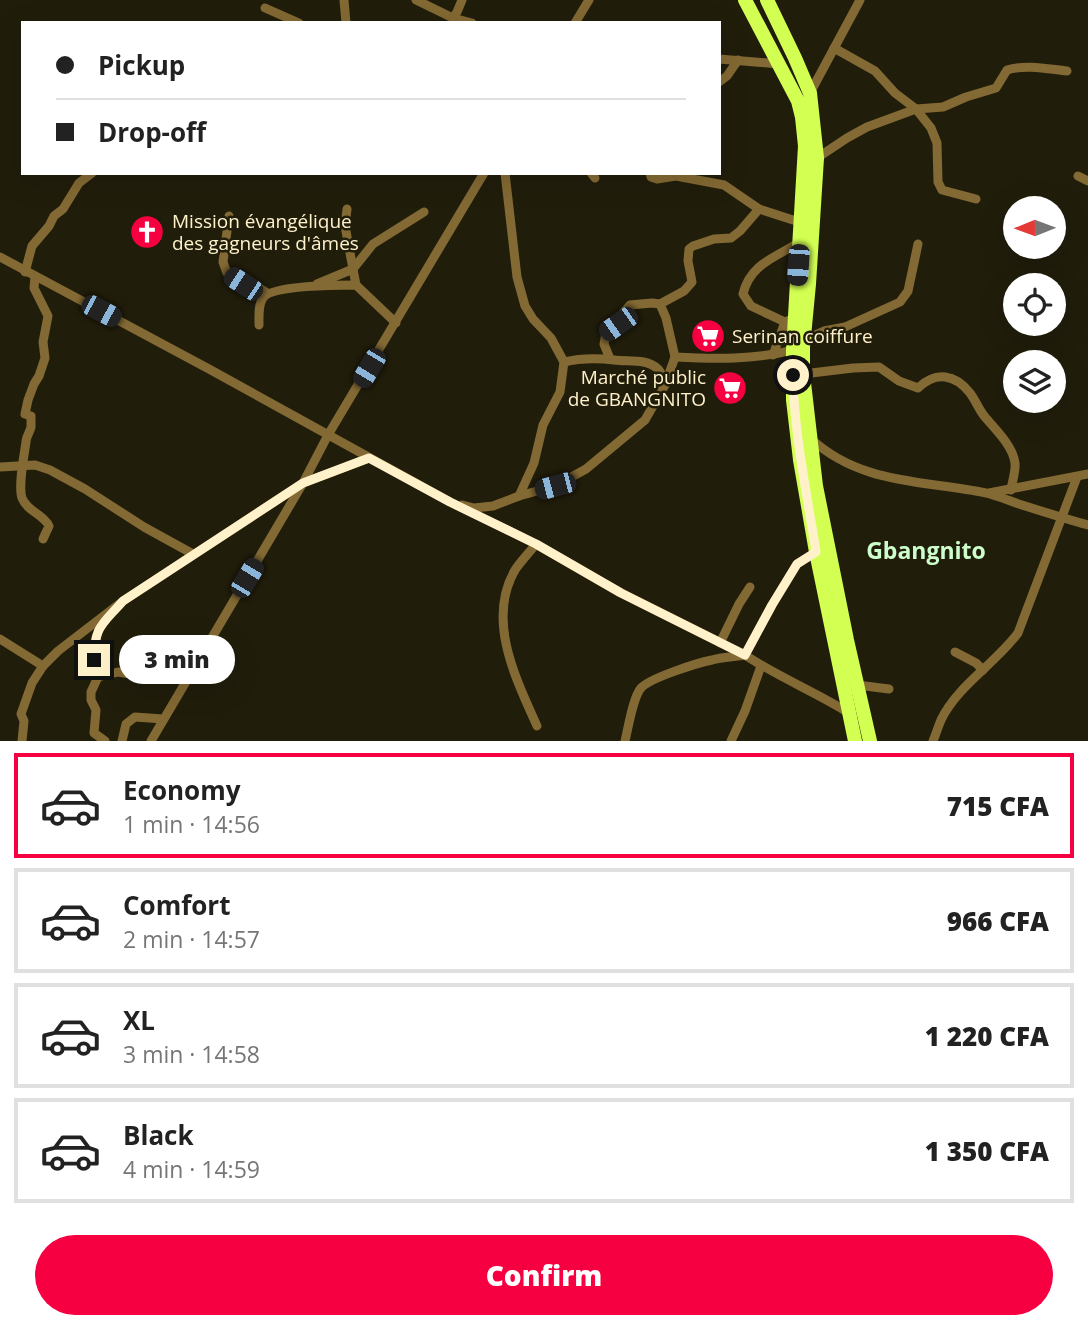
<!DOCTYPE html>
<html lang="en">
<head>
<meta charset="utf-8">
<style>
	body { margin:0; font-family:"Open Sans",sans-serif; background:#f2f2f2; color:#222; height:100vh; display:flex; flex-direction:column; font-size:26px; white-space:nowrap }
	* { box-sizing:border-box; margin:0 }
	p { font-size:23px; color:#767676 }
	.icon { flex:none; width:38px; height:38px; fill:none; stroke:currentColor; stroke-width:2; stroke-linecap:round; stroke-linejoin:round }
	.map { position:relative; height:741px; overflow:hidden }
	.drawer { display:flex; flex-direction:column; background:#fff; flex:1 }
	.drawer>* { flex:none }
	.hud { position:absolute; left:21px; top:21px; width:700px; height:154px; border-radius:0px; box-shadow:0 7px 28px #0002; display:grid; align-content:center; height:154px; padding:0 35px; background:#fff }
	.needle { width:46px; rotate:269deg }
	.tools { position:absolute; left:1003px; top:196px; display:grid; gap:14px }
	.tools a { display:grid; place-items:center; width:63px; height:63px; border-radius:50%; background:#fff; box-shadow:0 7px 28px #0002; font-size:35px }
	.end { position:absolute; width:32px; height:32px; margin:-16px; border:9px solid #fff2cb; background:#111; box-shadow:0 0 0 4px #111 }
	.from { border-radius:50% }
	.bubble { position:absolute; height:49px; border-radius:24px; background:#fff; box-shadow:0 7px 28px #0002; font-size:23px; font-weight:800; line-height:49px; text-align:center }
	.car { position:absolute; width:21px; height:42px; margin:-21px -10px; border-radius:9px; box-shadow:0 0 5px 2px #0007; background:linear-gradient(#222 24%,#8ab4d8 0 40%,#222 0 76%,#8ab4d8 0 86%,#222 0) }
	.hud b { display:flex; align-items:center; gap:24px; height:66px; font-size:26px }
	.hud b+b { border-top:2px solid #e0e0e0 }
	.hud i { width:18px; height:18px; background:#222 }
	ul { padding:12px 0 0; list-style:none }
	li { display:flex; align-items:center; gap:21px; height:105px; margin:0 14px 10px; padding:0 21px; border:4px solid #e0e0e0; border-radius:0px }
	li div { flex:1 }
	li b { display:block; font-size:26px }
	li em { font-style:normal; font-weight:800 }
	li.selected { border-color:#f60041 }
	li>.icon { width:63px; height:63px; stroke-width:1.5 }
	.action { display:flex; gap:14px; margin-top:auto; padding:14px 35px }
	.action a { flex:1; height:80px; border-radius:42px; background:#f60041; color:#fff; font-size:28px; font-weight:800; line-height:80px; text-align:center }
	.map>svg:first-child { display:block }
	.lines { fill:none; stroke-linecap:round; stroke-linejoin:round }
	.minor { stroke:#836933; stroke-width:9 }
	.primary { stroke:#d2ff52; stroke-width:14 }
	.route { stroke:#fff2cb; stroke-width:9 }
	.labels { text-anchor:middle; stroke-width:5; stroke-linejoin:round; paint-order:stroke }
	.poi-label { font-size:19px; fill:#fff2cb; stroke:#211d0b; text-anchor:start }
	.quarter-label { font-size:23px; font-weight:bold; fill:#cdffcd; stroke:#211d0b }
</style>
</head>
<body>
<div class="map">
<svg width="1088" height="741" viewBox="0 0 1088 741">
	<rect width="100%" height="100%" fill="#211d0b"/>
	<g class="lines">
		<g class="minor">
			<polyline points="344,0 346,23"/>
			<polyline points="416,0 453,18 472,23"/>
			<polyline points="265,8 299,23"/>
			<polyline points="453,18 457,12 462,0"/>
			<polyline points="575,23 589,0"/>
			<polyline points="834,48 875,71 895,93 916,109 931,128 937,143 938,182 942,190 976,199"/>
			<polyline points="719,59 779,64"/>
			<polyline points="719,82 727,76 738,60"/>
			<polyline points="810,93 860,0"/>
			<path d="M 817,158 L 847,138 L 867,127 L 916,109 L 943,107 L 966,97 L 996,88 L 1007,70 C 1026,64 1048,69 1067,71"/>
			<polyline points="505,173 517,277 525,306 533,319 551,338 564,362 560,392 543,425 534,463 519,496"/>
			<polyline points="591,173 595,178"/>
			<polyline points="650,173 651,177 657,179 676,176 724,185 759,209 793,220 801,219"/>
			<polyline points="1078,176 1088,181"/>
			<polyline points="347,209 345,226 356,285"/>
			<polyline points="229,216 223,262 227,273 243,284 258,287 267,293"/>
			<path d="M 0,257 L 209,369 L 450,502 L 536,544 L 621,593 L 745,655 C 778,677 816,692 849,713"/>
			<polyline points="25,272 32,246 49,226 54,216 63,209 79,183 92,173"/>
			<path d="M 35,277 L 34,288 L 48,316 L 43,342 L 45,358 L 39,376 L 34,384 L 28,400 L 25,414 L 31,416 C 31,417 31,426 31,427 C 30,432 26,437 26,442 C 24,456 18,486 22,498 C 27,511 44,515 49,526 L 43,539"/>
			<polyline points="317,284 353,269 373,244 424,212"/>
			<polyline points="660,304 684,291 692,282 688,261 689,249 693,246 714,239 731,238 740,231 759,209"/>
			<path d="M 785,322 L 751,306 L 743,294 C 750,264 776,257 800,242"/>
			<path d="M 259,325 C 259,316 258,305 263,298 C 271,285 340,285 356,285 L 396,323"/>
			<polyline points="805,342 806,339 824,331 845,327 900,302 908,291 918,244"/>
			<polyline points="773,355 785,322 790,320"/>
			<path d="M 610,359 L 604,344 L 606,333 L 618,324 L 623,313 L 630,305 L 652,303 L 660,304 L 666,318 L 675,357 C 714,359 755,360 793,350"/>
			<path d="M 564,362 C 581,358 597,358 614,360 C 629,362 646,358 658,369 C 662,373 663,379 665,384"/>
			<path d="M 803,374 L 853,368 L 879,367 L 899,381 L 918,388 C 936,371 955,374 970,393 C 976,401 979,410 985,417 C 995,429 1013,446 1015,463 C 1016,471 1012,482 1011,490"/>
			<path d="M 810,438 C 861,485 923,480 986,493 C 998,496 1010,501 1022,505 C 1044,512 1066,519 1088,525"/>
			<polyline points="0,467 35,465 50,470 85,489 144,527 193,554"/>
			<polyline points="989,493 1088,474"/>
			<polyline points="462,505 474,508 493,506 519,496 555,486 586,469 645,420 665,385 675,357"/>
			<path d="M 536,544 C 529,553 521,561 515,570 C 486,620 516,679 537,726"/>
			<polyline points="0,639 43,666"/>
			<polyline points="720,643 739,604 750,587"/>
			<polyline points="955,652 976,663 983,670"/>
			<path d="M 98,677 C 89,657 93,633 108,617"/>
			<polyline points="857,685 889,689"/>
			<polyline points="22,741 24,721 21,714 32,683 43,666 58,651 123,601 303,483 369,458"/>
			<polyline points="105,741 94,733 96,710 91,700 91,692 98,677 118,672 130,674"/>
			<polyline points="122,741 126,724 135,717 163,719"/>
			<polyline points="151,741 303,483 328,435 484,173"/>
			<path d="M 625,741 C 628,729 633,697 641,688 C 650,678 697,663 712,660 C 722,657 734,657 745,655 L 772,605 L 797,564 L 816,552"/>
			<polyline points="731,741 745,711 761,666"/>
			<path d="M 933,741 C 936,734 938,727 941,720 C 957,686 995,664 1018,633 L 1077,477"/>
		</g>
		<g class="primary">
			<polyline points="745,0 798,101 802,117 805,146 793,350 793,400 800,460 816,552 855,741"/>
			<polyline points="767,0 795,58 810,93 817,158 809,284 803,347 803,374 816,486 847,640 870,741"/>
		</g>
	</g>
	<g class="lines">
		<path class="route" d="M 94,660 C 95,625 101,626 123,601 L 303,483 L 369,458 L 450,502 L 536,544 L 621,593 L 745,655 L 772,605 L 797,564 L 816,552 C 807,493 794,435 793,375"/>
	</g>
	<defs>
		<g id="church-disc" transform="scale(1.75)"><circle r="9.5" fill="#f60041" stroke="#211d0b"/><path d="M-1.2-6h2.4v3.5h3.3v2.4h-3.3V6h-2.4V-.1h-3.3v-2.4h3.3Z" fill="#fff"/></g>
		<g id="supermarket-disc" transform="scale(1.75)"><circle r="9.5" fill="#f60041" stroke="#211d0b"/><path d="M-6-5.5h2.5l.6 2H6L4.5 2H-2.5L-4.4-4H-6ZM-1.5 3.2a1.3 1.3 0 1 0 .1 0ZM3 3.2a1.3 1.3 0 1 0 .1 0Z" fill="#fff"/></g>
	</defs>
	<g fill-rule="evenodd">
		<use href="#church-disc" x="147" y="232"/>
		<use href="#supermarket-disc" x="708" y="336"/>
		<use href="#supermarket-disc" x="730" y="388"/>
	</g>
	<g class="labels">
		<g class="poi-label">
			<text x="172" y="228">Mission évangélique<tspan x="172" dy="22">des gagneurs d'âmes</tspan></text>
			<text x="732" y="343">Serinan coiffure</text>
			<text x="706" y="384" text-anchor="end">Marché public<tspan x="706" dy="22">de GBANGNITO</tspan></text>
		</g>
		<g class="quarter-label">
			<text x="926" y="559">Gbangnito</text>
		</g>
	</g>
</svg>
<div class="tools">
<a><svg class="needle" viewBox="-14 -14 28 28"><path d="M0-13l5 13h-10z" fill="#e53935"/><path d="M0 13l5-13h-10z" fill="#767676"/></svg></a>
<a><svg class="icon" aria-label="locate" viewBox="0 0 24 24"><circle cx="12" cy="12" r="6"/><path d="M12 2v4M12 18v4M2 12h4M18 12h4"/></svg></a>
<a><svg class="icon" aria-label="layers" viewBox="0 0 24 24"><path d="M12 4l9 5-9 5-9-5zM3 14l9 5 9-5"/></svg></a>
</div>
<i class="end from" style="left:793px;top:375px"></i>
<i class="end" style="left:94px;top:660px"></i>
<div class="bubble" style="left:119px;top:635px;width:116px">3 min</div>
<i class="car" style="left:798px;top:265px;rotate:184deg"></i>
<i class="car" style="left:243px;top:284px;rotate:303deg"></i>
<i class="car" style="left:101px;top:311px;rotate:118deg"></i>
<i class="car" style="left:618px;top:324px;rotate:235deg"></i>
<i class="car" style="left:369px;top:368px;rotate:211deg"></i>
<i class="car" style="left:555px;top:486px;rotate:255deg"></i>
<i class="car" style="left:247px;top:578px;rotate:31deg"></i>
<div class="hud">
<b><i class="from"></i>Pickup</b>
<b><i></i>Drop-off</b>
</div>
</div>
<section class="drawer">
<ul>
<li class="selected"><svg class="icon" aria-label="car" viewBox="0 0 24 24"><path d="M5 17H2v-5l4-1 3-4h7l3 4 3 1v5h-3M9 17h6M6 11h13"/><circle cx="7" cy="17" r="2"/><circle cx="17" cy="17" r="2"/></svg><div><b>Economy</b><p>1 min · 14:56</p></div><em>715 CFA</em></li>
<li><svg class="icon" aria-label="car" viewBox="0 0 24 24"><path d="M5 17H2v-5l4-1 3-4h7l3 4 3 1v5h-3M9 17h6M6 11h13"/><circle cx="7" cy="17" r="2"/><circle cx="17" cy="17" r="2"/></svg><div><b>Comfort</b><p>2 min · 14:57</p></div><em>966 CFA</em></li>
<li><svg class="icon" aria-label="car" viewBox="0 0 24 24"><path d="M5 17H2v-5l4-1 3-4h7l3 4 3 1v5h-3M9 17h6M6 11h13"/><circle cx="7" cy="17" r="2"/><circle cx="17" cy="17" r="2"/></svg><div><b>XL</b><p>3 min · 14:58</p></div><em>1 220 CFA</em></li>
<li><svg class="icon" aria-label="car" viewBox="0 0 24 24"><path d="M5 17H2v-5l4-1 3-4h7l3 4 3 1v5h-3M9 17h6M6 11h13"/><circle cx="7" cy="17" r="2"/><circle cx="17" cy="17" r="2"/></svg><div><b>Black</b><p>4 min · 14:59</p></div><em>1 350 CFA</em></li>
</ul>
<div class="action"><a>Confirm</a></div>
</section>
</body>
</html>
